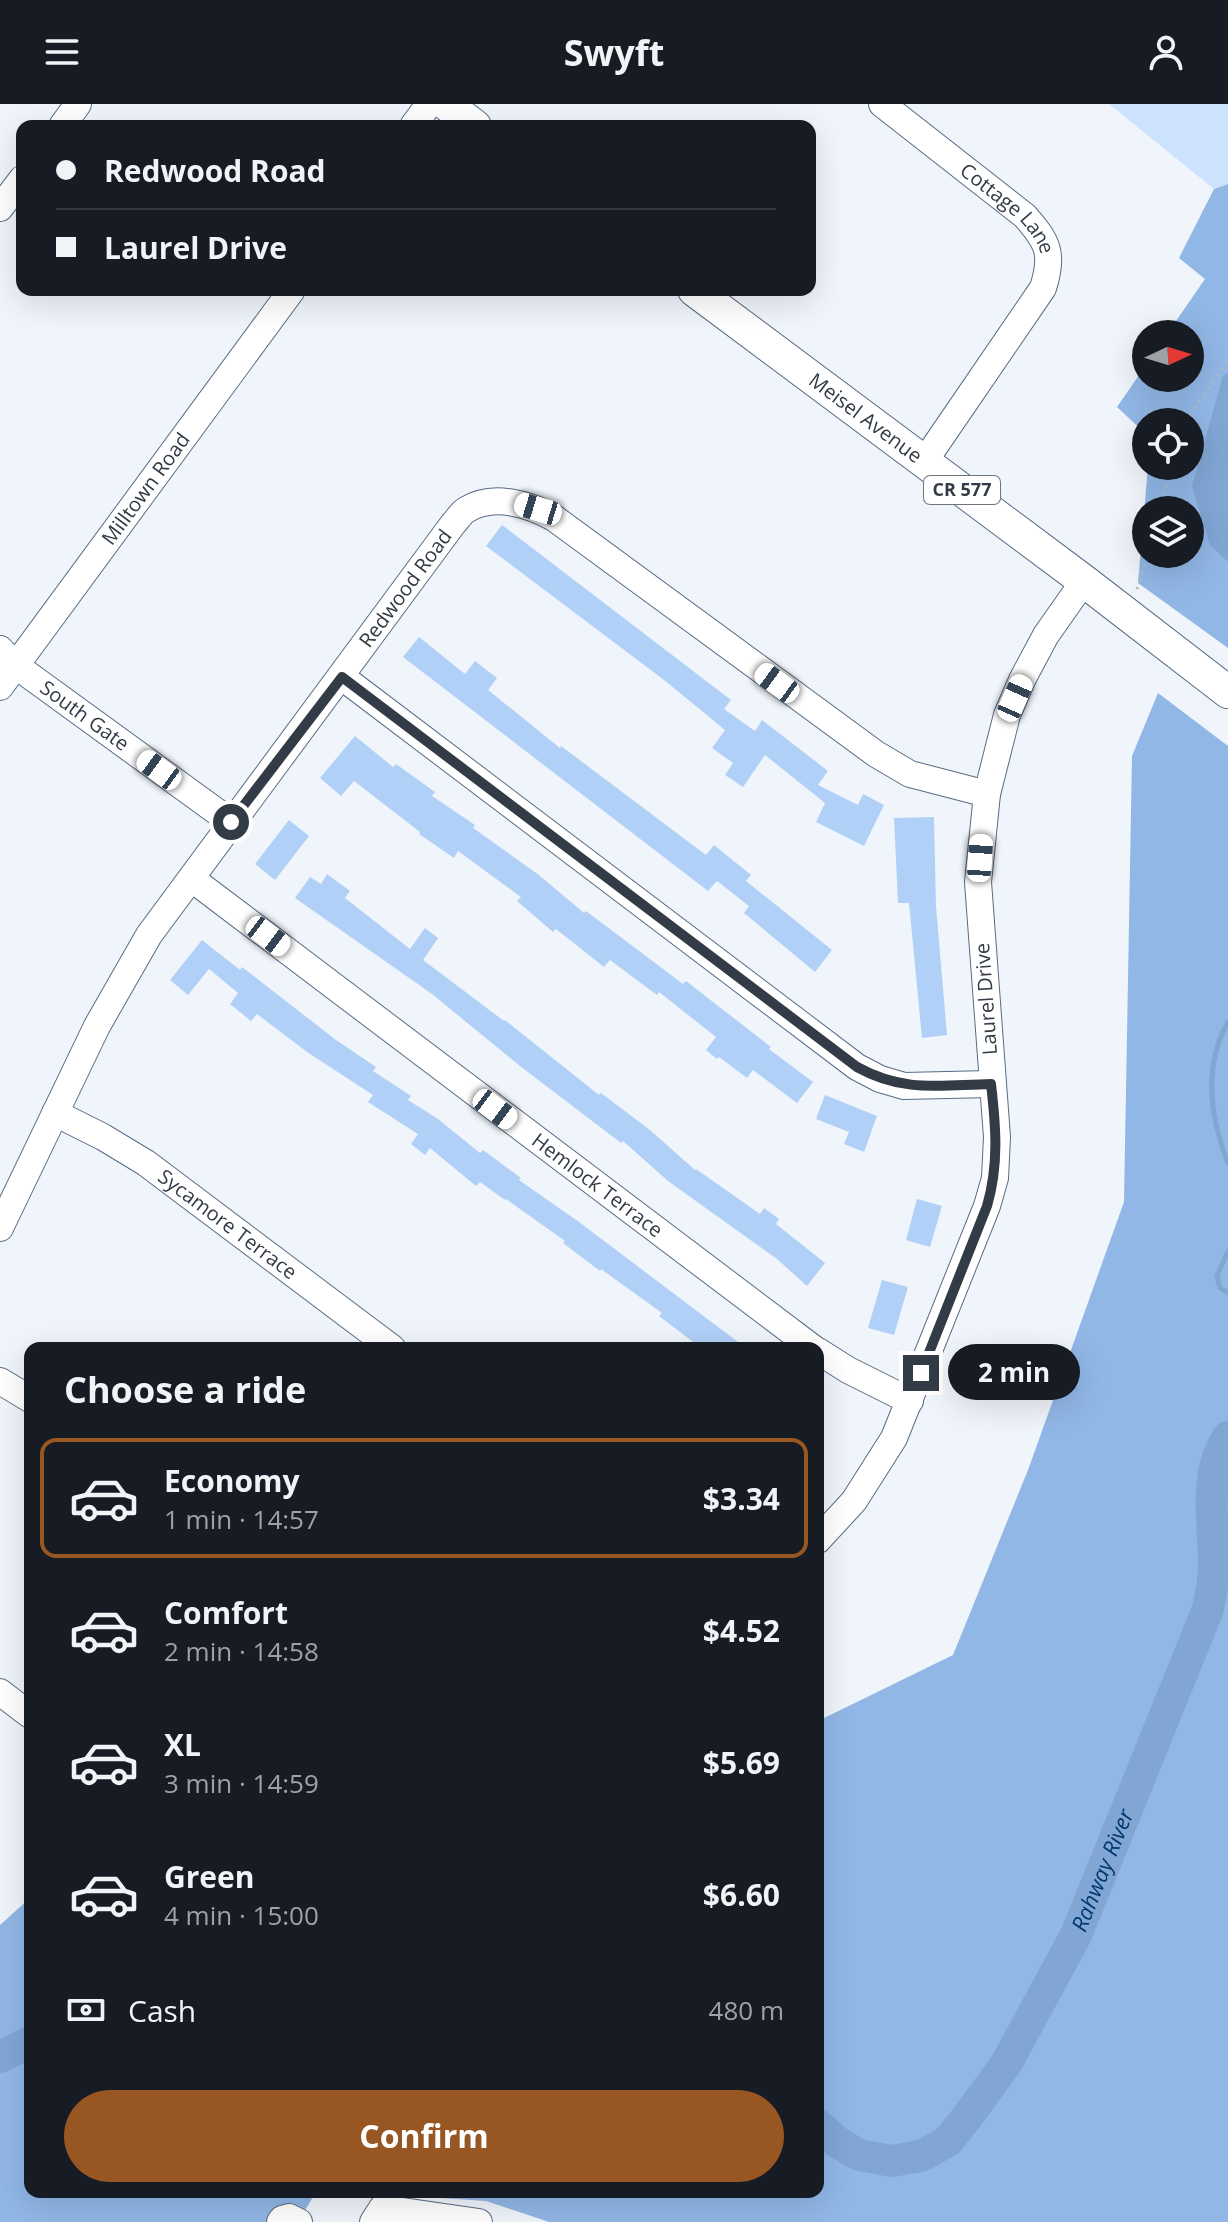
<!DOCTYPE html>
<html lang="en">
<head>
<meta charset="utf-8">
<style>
	body { margin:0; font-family:"Open Sans",sans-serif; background:#242831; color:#f1f3f6; height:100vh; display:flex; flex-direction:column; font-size:30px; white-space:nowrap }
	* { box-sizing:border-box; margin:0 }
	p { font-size:26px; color:#9ea1a6 }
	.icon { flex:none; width:44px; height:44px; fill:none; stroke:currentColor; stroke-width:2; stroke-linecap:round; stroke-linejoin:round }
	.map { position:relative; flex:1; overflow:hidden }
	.drawer { position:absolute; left:24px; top:1238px; width:800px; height:856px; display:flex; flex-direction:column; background:#171b24; border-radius:16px; box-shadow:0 8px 32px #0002 }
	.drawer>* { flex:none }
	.banner { position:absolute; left:16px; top:16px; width:800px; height:176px; border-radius:16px; box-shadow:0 8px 32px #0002; display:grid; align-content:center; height:176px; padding:0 40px; background:#171b24 }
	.needle { width:52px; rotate:86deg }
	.tools { position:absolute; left:1132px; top:216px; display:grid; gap:16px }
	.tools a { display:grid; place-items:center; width:72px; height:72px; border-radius:50%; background:#171b24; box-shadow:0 8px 32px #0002; font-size:40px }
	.end { position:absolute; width:36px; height:36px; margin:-18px; border:10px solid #323b46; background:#fff; box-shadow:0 0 0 4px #fff }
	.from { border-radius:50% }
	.bubble { position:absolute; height:56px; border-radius:28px; background:#171b24; box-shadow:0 8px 32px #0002; font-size:26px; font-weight:700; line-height:56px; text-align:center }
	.car { position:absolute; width:24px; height:48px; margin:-24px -12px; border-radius:10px; box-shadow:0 0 6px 2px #0007; background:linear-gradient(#fff 24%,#345 0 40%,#fff 0 76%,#345 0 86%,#fff 0) }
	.banner b { display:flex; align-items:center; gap:28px; height:76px; font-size:30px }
	.banner b+b { border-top:2px solid #363941 }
	.banner i { width:20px; height:20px; background:#f1f3f6 }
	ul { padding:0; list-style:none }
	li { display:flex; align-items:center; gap:24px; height:120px; margin:0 16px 12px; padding:0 24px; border:4px solid transparent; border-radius:16px }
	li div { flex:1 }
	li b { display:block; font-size:30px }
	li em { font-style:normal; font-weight:700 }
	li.selected { border-color:#975622 }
	li>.icon { width:72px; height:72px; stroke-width:1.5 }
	h2 { padding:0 40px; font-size:36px; line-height:96px }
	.pay { display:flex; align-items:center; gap:20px; height:88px; padding:0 40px; font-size:30px }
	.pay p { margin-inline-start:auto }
	.cta { display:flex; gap:16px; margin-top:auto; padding:16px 40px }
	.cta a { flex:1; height:92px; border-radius:48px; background:#975622; color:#fff; font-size:32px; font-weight:700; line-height:92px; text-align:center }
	header { display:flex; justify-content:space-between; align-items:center; height:104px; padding:0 40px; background:#171b24; font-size:36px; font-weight:700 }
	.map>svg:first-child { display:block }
	.green { fill:#cce2fd }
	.forest { fill:#91b7e6; fill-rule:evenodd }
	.water { fill:#81a6d4 }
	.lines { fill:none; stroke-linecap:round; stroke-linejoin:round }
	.stream { stroke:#81a6d4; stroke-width:5 }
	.river { stroke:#81a6d4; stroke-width:32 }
	.building { fill:#b1d0f7 }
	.minor-casing { stroke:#586c85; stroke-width:28 }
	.major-casing { stroke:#586c85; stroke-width:34 }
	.path { stroke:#b5bcc3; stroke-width:3; stroke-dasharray:2 6; stroke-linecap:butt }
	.minor { stroke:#fff; stroke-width:26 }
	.major { stroke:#fff; stroke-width:32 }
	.route { stroke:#323b46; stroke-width:10 }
	.labels { text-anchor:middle; stroke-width:6; stroke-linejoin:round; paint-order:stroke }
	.shield { fill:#fff; stroke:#70767e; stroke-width:2 }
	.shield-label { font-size:18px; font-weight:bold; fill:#323b46 }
	.street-label { font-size:20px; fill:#323b46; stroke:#fff }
	.water-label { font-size:22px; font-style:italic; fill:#00386f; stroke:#fff }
</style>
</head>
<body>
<header><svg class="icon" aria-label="menu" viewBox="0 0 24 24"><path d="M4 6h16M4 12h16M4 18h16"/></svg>Swyft<svg class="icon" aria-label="person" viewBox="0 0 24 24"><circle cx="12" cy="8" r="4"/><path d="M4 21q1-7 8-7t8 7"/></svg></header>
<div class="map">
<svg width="1228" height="2118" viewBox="0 0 1228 2118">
	<rect width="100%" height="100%" fill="#f0f5fb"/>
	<polygon class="green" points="1109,0 1228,0 1228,80 1214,85"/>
	<g class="forest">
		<path d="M 1228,80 L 1228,544 L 1138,479 L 1148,362 L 1190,362 L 1190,318 L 1146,318 L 1146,330 L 1117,303 L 1146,261 L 1146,274 L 1190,274 L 1190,230 L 1167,230 L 1205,175 L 1179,154 L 1214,85 ZM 1146,406 L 1190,406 L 1190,450 L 1146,450 Z"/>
		<polygon points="1158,589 1228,642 1228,2118 549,2118 486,2097 350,2088 818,2088 818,1617 953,1551 1028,1366 1124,1098 1132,652"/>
		<polygon points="30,1794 30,2088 316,2088 298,2118 0,2118 0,1821"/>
	</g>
	<polygon class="water" points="1228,269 1228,458 1210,441 1192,382 1223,272"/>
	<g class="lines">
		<g class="stream">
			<path d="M 1228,918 C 1203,962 1210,1014 1228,1059"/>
			<polyline points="1228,1147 1217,1172 1220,1184 1228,1189"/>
		</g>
		<g class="river">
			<polyline points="0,1953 30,1938"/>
			<path id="s1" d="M 818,2021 L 837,2038 L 859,2051 L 892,2057 L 921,2052 L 948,2037 L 967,2013 L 1006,1960 L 1076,1831 L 1208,1505 C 1211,1491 1214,1476 1214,1461 C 1214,1418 1203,1372 1228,1333"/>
		</g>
	</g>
	<g class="building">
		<polygon points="502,421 731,596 724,605 755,627 762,616 828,667 818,681 858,701 863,690 884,701 864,742 816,718 825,699 765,651 743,683 725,671 733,659 712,644 725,626 664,576 486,442"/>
		<polygon points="419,533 465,570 475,557 497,574 488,586 560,644 561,642 706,751 714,741 751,771 746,777 832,846 815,868 744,809 749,802 717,777 708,787 403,553"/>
		<polygon points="355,632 393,663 396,660 435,688 432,692 475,721 473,724 539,771 584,809 586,807 683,880 686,877 771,943 769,945 813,978 797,999 753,966 747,974 719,953 717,955 706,946 716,933 659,888 657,891 610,856 604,863 556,825 553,828 517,797 521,793 458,747 454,754 419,730 420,728 354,677 341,692 320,674"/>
		<polygon points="934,713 936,802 947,931 922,934 909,799 898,799 894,714"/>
		<polygon points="289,716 309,732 275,776 255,760"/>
		<polygon points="327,770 350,787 345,794 410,845 425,824 438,834 423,856 504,917 505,916 599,991 601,989 650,1026 695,1066 696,1065 760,1110 764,1104 779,1115 776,1120 825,1159 807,1182 777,1155 668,1077 623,1037 621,1039 520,962 432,890 295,794 310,773 321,780"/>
		<polygon points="202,836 240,866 242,863 336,936 376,963 373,967 411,992 408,996 438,1015 480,1049 483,1046 521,1074 519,1076 579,1118 746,1244 701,1244 659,1212 662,1209 601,1165 600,1167 563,1139 565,1137 506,1095 505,1096 480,1078 476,1082 430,1044 425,1051 411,1040 418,1030 368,998 373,991 307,948 257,910 251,917 230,900 238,889 209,865 188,891 170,876"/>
		<polygon points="825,991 877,1012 864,1048 844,1040 849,1028 816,1015"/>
		<polygon points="917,1095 942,1102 930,1143 906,1136"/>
		<polygon points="882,1176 908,1183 894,1231 868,1224"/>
	</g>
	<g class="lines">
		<g class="minor-casing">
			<g id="minor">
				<path id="s2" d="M 882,0 L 1025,112 C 1048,138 1054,150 1043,184 L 924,358"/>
				<polyline points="62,22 78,0"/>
				<polyline points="413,22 429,0"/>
				<polyline points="0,104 22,75"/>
				<path id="s3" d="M 0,545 L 15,561 L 231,718"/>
				<polyline points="342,573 857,963 880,975 904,982 991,980"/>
				<path id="s4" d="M 0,583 L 292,186"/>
				<path id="s5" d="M 192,775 L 813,1244"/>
				<path id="s6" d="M 55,1009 L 103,1033 L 146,1059 L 392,1244"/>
				<path id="s7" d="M 0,1124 L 97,922 L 149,831 L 453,420 C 457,416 461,409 466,406 C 493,389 529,400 554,414 L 876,650 L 910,670 L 987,690"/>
				<polyline points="818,1247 848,1266 910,1297"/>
				<polyline points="0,1277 30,1295"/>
				<polyline points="818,1436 854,1397 894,1334 987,1102 995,1074 997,1033 978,778 987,690 1007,611 1022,576 1046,531 1084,477"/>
				<polyline points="0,1588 30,1611"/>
				<polyline points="280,2118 282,2115 289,2113 299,2118"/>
				<polyline points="373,2118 382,2104 479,2118"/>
			</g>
		</g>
		<g class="major-casing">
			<g id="major">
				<polyline points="446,0 475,22"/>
				<path id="s8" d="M 694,186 L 1084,477 L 1228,588"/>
			</g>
		</g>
		<g class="path">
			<polyline points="1185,318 1228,256"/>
			<polyline points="1160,406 1172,362"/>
			<polyline points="1137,485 1147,450"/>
		</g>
		<use href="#minor" class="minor"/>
		<use href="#major" class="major"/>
	</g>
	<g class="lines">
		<path class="route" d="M 231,718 L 342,573 L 857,963 C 904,989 940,981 991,980 C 996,1023 999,1061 987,1102 L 921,1269"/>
	</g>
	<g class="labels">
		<rect class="shield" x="924" y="372" width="76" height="28" rx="6"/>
		<g class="shield-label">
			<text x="962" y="392">CR 577</text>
		</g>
		<g class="street-label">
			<text dy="7" stroke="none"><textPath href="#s2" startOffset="164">Cottage Lane</textPath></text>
			<text dy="7" stroke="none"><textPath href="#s8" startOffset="214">Meisel Avenue</textPath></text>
			<text dy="7" stroke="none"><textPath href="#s4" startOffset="246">Milltown Road</textPath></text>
			<text dy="7" stroke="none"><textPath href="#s7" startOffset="760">Redwood Road</textPath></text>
			<text dy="7" stroke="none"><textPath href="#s3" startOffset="108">South Gate</textPath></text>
			<text transform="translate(986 895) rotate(-94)" y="7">Laurel Drive</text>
			<text dy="7" stroke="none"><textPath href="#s5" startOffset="508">Hemlock Terrace</textPath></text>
			<text dy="7" stroke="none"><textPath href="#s6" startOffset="206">Sycamore Terrace</textPath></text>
		</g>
		<g class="water-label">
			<text dy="8" stroke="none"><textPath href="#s1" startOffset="458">Rahway River</textPath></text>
		</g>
	</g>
</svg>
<div class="tools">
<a><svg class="needle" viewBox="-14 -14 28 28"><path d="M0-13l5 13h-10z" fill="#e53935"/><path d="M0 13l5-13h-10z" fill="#9ea1a6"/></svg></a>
<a><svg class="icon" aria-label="locate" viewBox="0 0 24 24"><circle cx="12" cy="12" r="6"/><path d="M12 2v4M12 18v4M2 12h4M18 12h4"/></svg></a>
<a><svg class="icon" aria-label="layers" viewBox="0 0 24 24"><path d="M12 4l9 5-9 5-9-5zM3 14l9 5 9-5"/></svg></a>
</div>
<i class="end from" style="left:231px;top:718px"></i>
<i class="end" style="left:921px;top:1269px"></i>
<div class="bubble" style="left:948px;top:1240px;width:132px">2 min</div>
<i class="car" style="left:538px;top:405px;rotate:287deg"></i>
<i class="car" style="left:777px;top:579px;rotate:306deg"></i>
<i class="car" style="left:1015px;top:594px;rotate:24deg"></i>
<i class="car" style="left:159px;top:666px;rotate:306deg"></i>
<i class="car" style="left:980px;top:754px;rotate:4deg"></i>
<i class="car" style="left:268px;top:832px;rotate:127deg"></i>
<i class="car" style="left:495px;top:1005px;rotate:127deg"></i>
<div class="banner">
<b><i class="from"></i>Redwood Road</b>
<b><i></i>Laurel Drive</b>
</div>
<section class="drawer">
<h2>Choose a ride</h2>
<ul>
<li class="selected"><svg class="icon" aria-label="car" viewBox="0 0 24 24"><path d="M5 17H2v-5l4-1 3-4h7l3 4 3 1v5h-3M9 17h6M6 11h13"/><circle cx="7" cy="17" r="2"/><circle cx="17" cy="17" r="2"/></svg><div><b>Economy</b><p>1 min · 14:57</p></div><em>$3.34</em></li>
<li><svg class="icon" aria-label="car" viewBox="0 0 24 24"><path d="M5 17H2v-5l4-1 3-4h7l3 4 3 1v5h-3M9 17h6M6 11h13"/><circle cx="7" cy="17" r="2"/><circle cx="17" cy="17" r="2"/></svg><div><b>Comfort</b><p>2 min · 14:58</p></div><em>$4.52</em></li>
<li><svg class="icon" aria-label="car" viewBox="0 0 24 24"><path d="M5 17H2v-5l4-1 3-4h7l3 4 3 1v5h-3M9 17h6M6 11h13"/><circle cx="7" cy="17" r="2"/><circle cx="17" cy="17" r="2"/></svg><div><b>XL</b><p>3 min · 14:59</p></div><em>$5.69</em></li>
<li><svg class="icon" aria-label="car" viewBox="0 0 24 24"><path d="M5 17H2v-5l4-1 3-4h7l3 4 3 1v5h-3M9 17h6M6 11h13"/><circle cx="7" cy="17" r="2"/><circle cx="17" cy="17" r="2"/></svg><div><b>Green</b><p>4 min · 15:00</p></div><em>$6.60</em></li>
</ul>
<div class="pay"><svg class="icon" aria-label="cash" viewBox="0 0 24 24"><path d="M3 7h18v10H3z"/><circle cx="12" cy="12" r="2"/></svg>Cash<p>480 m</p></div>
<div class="cta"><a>Confirm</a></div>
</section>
</div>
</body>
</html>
